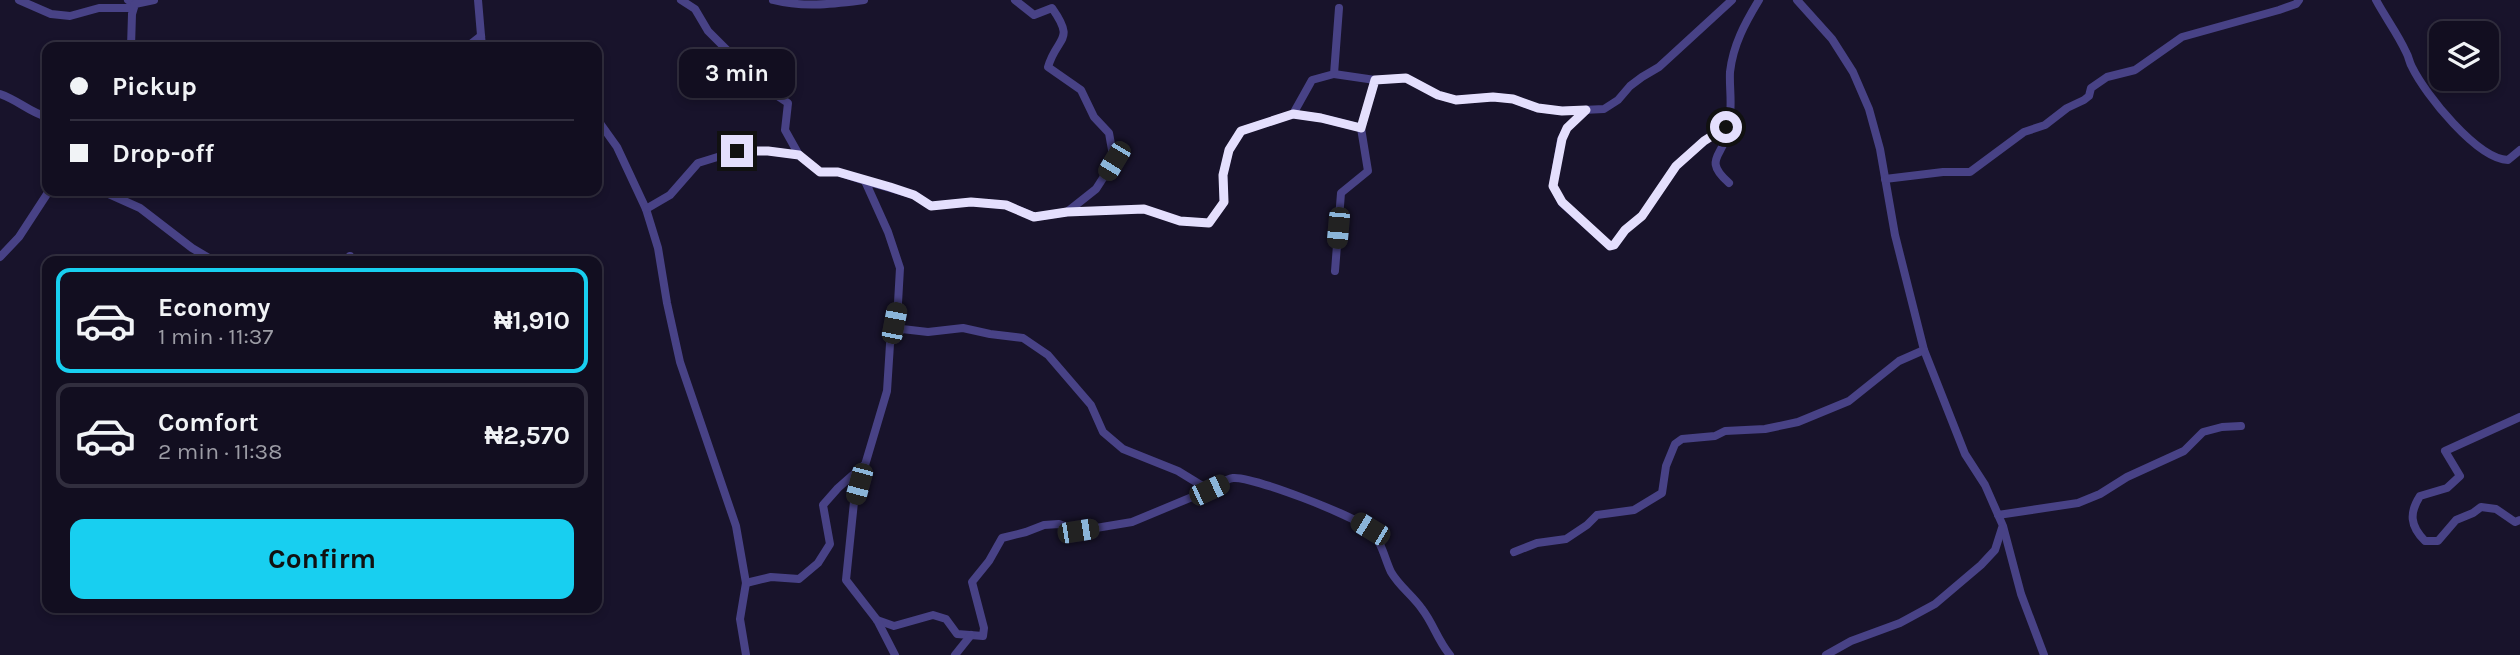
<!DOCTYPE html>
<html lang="en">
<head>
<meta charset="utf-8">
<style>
	body { margin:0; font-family:Karla,sans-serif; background:#1f1c2d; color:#f1f3f6; height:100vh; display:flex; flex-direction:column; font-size:26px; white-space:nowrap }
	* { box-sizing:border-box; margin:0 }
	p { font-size:23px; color:#9c9ca5 }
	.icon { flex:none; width:38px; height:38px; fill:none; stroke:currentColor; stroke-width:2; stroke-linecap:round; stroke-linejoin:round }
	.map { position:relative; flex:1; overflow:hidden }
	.drawer { position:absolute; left:42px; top:256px; width:560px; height:357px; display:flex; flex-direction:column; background:#120e20; border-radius:14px; box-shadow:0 4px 10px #0003,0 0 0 2px #312e3e }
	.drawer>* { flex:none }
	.banner { position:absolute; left:42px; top:42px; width:560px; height:154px; border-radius:14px; box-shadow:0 4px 10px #0003,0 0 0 2px #312e3e; display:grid; align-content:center; height:154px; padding:0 28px; background:#120e20 }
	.fabs { position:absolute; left:2429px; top:21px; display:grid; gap:14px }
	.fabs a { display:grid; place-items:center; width:70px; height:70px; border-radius:14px; background:#120e20; box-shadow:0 4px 10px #0003,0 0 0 2px #312e3e; font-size:35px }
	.end { position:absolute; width:32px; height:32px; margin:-16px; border:9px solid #e4dffd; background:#111; box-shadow:0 0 0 4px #111 }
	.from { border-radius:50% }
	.bubble { position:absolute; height:49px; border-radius:14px; background:#120e20; box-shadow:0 4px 10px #0003,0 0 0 2px #312e3e; font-size:23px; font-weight:700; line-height:49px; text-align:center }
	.car { position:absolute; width:21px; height:42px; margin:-21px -10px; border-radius:9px; box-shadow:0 0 5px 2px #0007; background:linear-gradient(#222 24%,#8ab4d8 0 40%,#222 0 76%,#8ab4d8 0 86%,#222 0) }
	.banner b { display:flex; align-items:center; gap:24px; height:66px; font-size:26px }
	.banner b+b { border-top:2px solid #312e3e }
	.banner i { width:18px; height:18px; background:#f1f3f6 }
	ul { padding:12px 0 0; list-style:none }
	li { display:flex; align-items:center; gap:21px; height:105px; margin:0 14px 10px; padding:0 14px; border:4px solid #312e3e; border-radius:14px }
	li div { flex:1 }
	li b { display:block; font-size:26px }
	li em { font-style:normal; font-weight:700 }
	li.active { border-color:#18cff0 }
	li>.icon { width:63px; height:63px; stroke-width:1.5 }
	.primary-button { display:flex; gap:14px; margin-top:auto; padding:14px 28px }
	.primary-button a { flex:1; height:80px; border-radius:14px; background:#18cff0; color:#111; font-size:28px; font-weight:700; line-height:80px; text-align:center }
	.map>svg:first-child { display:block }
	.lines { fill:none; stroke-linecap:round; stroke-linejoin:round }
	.minor { stroke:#484286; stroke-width:8 }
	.route { stroke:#e4dffd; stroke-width:9 }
</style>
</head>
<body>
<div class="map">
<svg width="2520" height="655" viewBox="0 0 2520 655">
	<rect width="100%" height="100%" fill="#18132b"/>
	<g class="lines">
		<g class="minor">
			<polyline points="19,0 51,14 70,16 99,8 129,8 135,4 128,0"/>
			<polyline points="478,0 482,47"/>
			<polyline points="681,0 695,9 708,31 734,57 756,93 776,95 788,103 785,130 799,155 820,172 838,172 865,181"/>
			<path d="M 773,0 C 804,8 832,4 864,0"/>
			<path d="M 1015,0 L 1034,15 L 1052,8 C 1076,42 1057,36 1048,67 L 1081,90 L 1094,117 L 1109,133 L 1114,161 L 1096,189 L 1067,212"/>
			<polyline points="1797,0 1832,39 1853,72 1869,109 1880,149 1895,235 1924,350 1965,454 1985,485 2003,526 2021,594 2044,655"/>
			<path d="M 2376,0 C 2385,17 2398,34 2406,52 C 2409,57 2409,62 2412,67 C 2425,94 2477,159 2508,160 L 2520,150"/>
			<polyline points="131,47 132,14 135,4 154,0"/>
			<polyline points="467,47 481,36"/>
			<polyline points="1334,74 1375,80 1406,78 1438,95 1456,100 1493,97 1513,99 1537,108 1562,111 1604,109 1618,100 1630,86 1642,77 1659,67 1732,0"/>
			<path d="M 0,94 C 18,100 29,112 47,117"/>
			<path d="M 1586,110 L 1567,128 L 1561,140 L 1553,186 L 1562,203 L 1610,246 L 1614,245 L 1625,230 L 1642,216 L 1676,166 L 1704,141 L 1726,127 C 1734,110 1729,91 1730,72 C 1733,45 1745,23 1759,0"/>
			<polyline points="1293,114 1321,118 1361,128 1368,171 1341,193 1335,271"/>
			<polyline points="597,119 617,147 646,209 658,248 667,303 680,362 736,526 746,583 740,619 746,655"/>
			<path d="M 1726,127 C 1729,155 1699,157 1729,183"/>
			<polyline points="1361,128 1375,80"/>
			<polyline points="1885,179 1943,172 1970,172 2024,132 2045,125 2067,108 2084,100 2089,96 2091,88 2107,77 2135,70 2182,37 2279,10 2296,4 2299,0"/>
			<polyline points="102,191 140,208 192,248 214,261"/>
			<polyline points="646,209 670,195 698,163 737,151 768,151 799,155"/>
			<polyline points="350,256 351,261"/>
			<polyline points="0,257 19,237 49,191"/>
			<path d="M 892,341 L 902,329 L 928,332 L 963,328 L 990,334 L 1023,338 L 1048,355 L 1091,405 L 1103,432 L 1123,449 L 1178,471 L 1209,490 C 1216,487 1225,479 1233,478 C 1252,476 1355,516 1369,529 C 1382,541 1384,557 1391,572 C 1399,586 1413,596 1422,609 C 1433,623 1438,641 1450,655"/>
			<path d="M 2520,417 L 2445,451 L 2460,476 L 2447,488 L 2420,496 C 2409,513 2410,526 2425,541 L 2438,541 L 2456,520 L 2473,513 L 2481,507 L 2496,509 L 2515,522 L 2520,520"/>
			<polyline points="1998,515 2078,503 2100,494 2127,477 2184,451 2203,432 2222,427 2241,426"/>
			<polyline points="1514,552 1537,543 1566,539 1587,525 1597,515 1634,510 1662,493 1666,466 1675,444 1682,439 1715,436 1725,431 1765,429 1798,422 1849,401 1899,361 1924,350"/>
			<polyline points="746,583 771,577 799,579 818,563 830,544 823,505 838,488 863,466"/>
			<polyline points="877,620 894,626 933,615 946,619 957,634 983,636 984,628 972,582 989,561 1002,538 1026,532 1044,525 1059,524 1078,531 1132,522 1209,490"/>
			<polyline points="895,655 877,620 846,580 854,502 887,391 890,344 898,303 900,268 888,232 865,181 914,195 931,206 971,202 1006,205 1035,217 1067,212 1144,209 1180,221 1209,223 1224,202 1223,175 1229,150 1241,131 1293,114 1312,80 1334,74 1339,8"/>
			<polyline points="955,655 971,635"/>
			<polyline points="1826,655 1851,641 1900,623 1935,604 1981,565 1995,550 2002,528"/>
		</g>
	</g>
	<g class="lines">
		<polyline class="route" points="737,151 768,151 799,155 820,172 838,172 890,187 914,195 931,206 971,202 1006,205 1034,217 1067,212 1144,209 1180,221 1209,223 1224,202 1223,175 1229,150 1241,131 1293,114 1321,118 1361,128 1375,80 1406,78 1438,95 1456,100 1493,97 1513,99 1538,108 1562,111 1586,110 1567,128 1562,139 1553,186 1562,202 1610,246 1614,245 1625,230 1642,216 1676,166 1704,141 1726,127"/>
	</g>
</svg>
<div class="fabs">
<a><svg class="icon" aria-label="layers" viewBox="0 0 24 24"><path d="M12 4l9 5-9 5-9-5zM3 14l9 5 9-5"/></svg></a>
</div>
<i class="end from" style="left:1726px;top:127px"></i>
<i class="end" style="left:737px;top:151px"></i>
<div class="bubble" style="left:679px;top:49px;width:116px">3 min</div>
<i class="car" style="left:1114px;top:161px;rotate:211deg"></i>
<i class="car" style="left:1338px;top:228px;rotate:185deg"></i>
<i class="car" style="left:894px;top:323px;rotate:11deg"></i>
<i class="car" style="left:859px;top:484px;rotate:195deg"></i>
<i class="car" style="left:1209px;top:490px;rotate:65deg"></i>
<i class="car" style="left:1370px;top:529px;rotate:301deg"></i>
<i class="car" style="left:1078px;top:531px;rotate:81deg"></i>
<div class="banner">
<b><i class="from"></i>Pickup</b>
<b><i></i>Drop-off</b>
</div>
<section class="drawer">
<ul>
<li class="active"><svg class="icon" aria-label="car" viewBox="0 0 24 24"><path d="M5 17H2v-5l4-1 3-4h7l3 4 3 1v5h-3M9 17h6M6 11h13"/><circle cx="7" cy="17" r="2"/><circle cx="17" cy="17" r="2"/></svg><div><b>Economy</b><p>1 min · 11:37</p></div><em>₦1,910</em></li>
<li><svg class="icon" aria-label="car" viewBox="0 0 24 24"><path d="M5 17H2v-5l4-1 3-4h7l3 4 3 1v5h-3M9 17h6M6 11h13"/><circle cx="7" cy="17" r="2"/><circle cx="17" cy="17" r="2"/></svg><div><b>Comfort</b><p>2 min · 11:38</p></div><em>₦2,570</em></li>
</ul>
<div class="primary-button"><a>Confirm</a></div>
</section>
</div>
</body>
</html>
